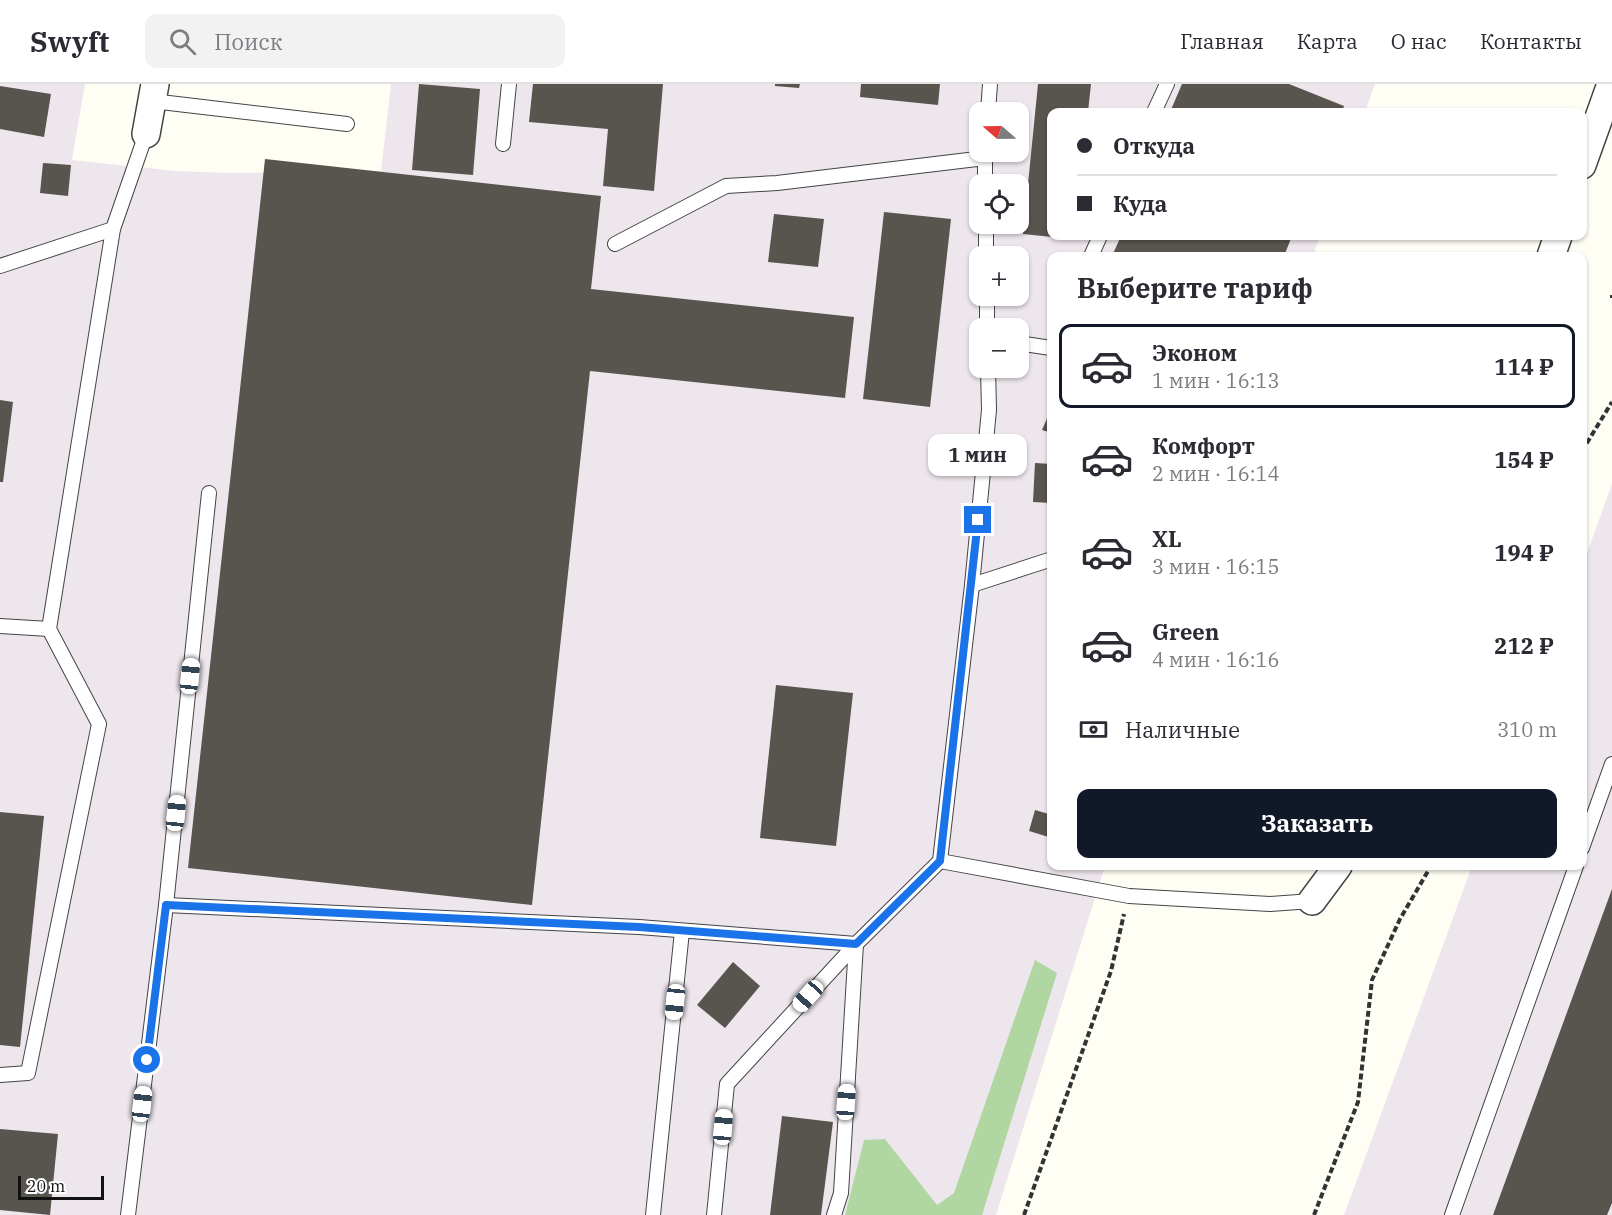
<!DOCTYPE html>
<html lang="ru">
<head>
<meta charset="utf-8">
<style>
	body { margin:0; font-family:"IBM Plex Serif",serif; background:#f2f2f3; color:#2b2b33; height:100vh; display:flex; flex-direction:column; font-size:22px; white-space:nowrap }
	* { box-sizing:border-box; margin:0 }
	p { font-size:20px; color:#7c7c81 }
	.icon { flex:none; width:33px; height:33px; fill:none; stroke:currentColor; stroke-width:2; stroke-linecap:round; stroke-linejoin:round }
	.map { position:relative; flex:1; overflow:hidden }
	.panel { position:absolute; left:1047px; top:168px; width:540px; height:618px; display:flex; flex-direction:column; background:#fff; border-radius:12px; box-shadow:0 2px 4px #0004 }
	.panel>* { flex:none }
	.hud { position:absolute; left:1047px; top:24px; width:540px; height:132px; border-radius:12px; box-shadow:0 2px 4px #0004; display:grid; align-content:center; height:132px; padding:0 30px; background:#fff }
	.needle { width:39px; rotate:290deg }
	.buttons { position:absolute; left:969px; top:18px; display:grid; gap:12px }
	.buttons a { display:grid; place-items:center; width:60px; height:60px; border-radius:12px; background:#fff; box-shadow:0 2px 4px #0004; font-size:30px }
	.scale { position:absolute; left:18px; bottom:15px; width:86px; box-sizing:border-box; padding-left:6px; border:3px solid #111; border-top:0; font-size:16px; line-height:21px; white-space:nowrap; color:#111; -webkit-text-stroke:4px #fff; paint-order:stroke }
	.end { position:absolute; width:27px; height:27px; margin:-14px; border:8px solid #1a73e8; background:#fff; box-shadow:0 0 0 3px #fff }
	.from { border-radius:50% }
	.bubble { position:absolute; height:42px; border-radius:12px; background:#fff; box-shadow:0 2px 4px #0004; font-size:20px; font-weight:700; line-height:42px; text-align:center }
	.car { position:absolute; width:18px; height:36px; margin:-18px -9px; border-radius:8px; box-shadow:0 0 4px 2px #0007; background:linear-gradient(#fff 24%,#345 0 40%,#fff 0 76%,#345 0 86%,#fff 0) }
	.hud b { display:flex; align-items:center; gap:21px; height:57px; font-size:22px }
	.hud b+b { border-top:2px solid #e1e1e2 }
	.hud i { width:15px; height:15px; background:#2b2b33 }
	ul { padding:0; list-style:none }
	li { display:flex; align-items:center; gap:18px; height:84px; margin:0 12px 9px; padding:0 18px; border:3px solid transparent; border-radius:12px }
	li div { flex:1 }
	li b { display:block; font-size:22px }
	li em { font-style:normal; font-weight:700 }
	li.on { border-color:#111827 }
	li>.icon { width:54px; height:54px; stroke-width:1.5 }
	h2 { padding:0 30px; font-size:27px; line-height:72px }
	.pay { display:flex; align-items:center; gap:15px; height:66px; padding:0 30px; font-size:22px }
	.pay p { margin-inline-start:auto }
	.button { display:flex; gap:12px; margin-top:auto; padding:12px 30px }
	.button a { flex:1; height:69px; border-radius:12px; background:#111827; color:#fff; font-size:24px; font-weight:700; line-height:69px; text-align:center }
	header { display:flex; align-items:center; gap:36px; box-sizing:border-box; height:84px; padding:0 30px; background:#fff; border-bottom:2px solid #e1e1e2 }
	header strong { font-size:28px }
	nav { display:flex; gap:33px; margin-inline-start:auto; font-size:21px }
	.search { width:420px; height:54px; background:#f2f2f3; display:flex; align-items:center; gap:15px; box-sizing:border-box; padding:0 21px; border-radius:12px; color:#7c7c81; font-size:22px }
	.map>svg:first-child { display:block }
	.industrial { fill:#eee6ed; fill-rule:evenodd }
	.forest { fill:#b0d6a1 }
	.building { fill:#58544e }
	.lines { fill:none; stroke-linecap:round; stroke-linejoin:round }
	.service-casing { stroke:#444; stroke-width:16 }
	.minor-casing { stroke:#444; stroke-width:30 }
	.path { stroke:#333; stroke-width:4; stroke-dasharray:6 3; stroke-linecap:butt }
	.service { stroke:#fff; stroke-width:14 }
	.minor { stroke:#fff; stroke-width:27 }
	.route { stroke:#1a73e8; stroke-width:8 }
</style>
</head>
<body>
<header>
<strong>Swyft</strong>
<div class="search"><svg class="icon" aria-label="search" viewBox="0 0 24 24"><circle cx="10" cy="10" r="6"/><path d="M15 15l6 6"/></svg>Поиск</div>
<nav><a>Главная</a><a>Карта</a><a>О нас</a><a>Контакты</a></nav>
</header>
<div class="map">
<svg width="1612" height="1131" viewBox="0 0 1612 1131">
	<rect width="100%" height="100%" fill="#fefef5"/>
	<g class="industrial">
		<path d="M 0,0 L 85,0 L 72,76 L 176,87 L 231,89 L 381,87 L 391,0 L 1375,0 L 1365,28 L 1052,28 L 1052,152 L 1320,152 L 1313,172 L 1052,172 L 1052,782 L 1105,782 L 996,1131 L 0,1131 ZM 980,28 L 1018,28 L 1018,68 L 980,68 ZM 980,100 L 1018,100 L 1018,140 L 980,140 ZM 980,172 L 1018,172 L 1018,212 L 980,212 ZM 980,244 L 1018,244 L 1018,284 L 980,284 Z"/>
		<polygon points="1612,400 1612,1131 1344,1131 1472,782 1582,782 1583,480"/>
	</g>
	<polygon class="forest" points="1035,876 1057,889 982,1131 845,1131 864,1056 885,1055 937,1121 954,1109"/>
	<g class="building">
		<polygon points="419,0 480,5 473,91 412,86"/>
		<polygon points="533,0 663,0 654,107 603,102 608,45 529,38"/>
		<polygon points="775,0 800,0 799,4 775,2"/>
		<polygon points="861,0 940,0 938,21 860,13"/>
		<polygon points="1038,0 1091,0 1088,28 1052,28 1052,153 1023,150"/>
		<polygon points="1182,0 1289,0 1344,22 1342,28 1170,28"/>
		<polygon points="0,2 51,10 44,53 0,45"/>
		<polygon points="265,75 601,112 591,205 854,233 845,314 590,287 532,821 188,784"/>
		<polygon points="43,79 71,81 68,112 40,109"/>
		<polygon points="884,128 951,135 930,323 863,315"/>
		<polygon points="774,130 824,135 818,183 768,178"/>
		<polygon points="1121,152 1292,152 1284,172 1112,172"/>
		<polygon points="0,316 13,318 3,398 0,398"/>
		<polygon points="1052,323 1052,349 1042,346"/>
		<polygon points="1035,379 1052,380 1052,419 1033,418"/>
		<polygon points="776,601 853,609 836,762 760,754"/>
		<polygon points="1035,726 1052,731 1052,754 1029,747"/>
		<polygon points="0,728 44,732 20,963 0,961"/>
		<polygon points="1612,805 1612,1119 1607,1131 1493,1131"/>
		<polygon points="733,878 760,902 725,944 697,921"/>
		<polygon points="782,1032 833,1038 821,1131 770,1131"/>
		<polygon points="0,1045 58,1050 50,1131 0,1126"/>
	</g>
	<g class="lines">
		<g class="service-casing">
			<g id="service">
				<polyline points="152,17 347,40"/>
				<polyline points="988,28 990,0"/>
				<polyline points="1154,28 1167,0"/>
				<polyline points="503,60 509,0"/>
				<polyline points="985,100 985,68"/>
				<polyline points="986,140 986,172"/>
				<polyline points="615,160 726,102 777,99 985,74"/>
				<polyline points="1091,172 1100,152"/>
				<polyline points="0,182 113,145"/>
				<polyline points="987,212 987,244"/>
				<polyline points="1018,259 1051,264 1052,262"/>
				<polyline points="972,501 1052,475"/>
				<polyline points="0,542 49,545"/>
				<polyline points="1582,764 1612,680"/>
				<polyline points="940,777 972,501 989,326 988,284"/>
				<polyline points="166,821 639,843 856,860 940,777 1129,812 1270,820 1312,817"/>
				<polyline points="0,991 28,989 99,640 49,545 113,145 146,50"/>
				<polyline points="128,1131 166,821 209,409"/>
				<polyline points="653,1131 682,847"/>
				<polyline points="714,1131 727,1000 856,860"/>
				<polyline points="834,1131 841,1109 856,860"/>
				<polyline points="1452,1131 1576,782"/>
			</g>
		</g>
		<g class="minor-casing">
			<g id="minor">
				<polyline points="146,50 155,0"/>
				<polyline points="1582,81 1611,0"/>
				<polyline points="1551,172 1558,152"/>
				<polyline points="1312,817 1338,782"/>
			</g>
		</g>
		<g class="path">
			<polyline points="1612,211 1612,214"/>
			<polyline points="1582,367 1612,318"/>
			<polyline points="1024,1131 1111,887 1124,830"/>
			<polyline points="1314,1131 1358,1018 1372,896 1400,835 1431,782"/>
		</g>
		<use href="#service" class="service"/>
		<use href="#minor" class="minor"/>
	</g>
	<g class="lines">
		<polyline class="route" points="147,976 166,821 639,843 856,860 940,777 978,436"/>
	</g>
</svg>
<div class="buttons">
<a><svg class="needle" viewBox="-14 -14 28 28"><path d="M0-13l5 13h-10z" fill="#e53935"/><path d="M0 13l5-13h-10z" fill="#7c7c81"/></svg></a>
<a><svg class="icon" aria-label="locate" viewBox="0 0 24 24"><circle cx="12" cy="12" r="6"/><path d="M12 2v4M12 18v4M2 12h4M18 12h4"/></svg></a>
<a>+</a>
<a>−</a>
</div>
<div class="scale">20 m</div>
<i class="end from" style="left:147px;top:976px"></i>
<i class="end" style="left:978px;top:436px"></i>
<div class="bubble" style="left:928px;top:350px;width:99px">1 мин</div>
<i class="car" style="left:190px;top:592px;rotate:6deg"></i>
<i class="car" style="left:176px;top:729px;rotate:6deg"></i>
<i class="car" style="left:808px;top:912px;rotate:222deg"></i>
<i class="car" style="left:675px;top:918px;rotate:186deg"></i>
<i class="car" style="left:846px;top:1018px;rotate:4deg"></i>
<i class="car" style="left:142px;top:1020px;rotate:7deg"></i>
<i class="car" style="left:723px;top:1043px;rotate:5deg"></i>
<div class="hud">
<b><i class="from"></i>Откуда</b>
<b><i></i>Куда</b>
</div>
<section class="panel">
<h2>Выберите тариф</h2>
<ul>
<li class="on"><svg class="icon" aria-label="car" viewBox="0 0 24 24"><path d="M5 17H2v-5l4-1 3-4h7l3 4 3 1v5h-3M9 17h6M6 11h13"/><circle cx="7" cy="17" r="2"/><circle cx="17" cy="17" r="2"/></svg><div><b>Эконом</b><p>1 мин · 16:13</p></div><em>114 ₽</em></li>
<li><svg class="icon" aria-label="car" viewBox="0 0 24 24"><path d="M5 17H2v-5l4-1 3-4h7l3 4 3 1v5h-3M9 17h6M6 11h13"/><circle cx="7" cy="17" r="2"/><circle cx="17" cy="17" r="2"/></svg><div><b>Комфорт</b><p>2 мин · 16:14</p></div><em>154 ₽</em></li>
<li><svg class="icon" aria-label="car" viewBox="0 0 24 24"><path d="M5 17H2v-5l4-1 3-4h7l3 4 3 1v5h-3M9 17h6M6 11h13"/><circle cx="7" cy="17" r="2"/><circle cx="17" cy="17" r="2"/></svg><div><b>XL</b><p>3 мин · 16:15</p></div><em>194 ₽</em></li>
<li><svg class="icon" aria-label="car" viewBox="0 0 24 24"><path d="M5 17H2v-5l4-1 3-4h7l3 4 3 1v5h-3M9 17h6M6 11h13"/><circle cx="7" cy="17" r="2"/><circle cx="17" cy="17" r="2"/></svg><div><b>Green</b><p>4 мин · 16:16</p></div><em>212 ₽</em></li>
</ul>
<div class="pay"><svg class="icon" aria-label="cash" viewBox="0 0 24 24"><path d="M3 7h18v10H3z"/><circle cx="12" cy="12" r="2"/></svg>Наличные<p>310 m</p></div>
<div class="button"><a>Заказать</a></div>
</section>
</div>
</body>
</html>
